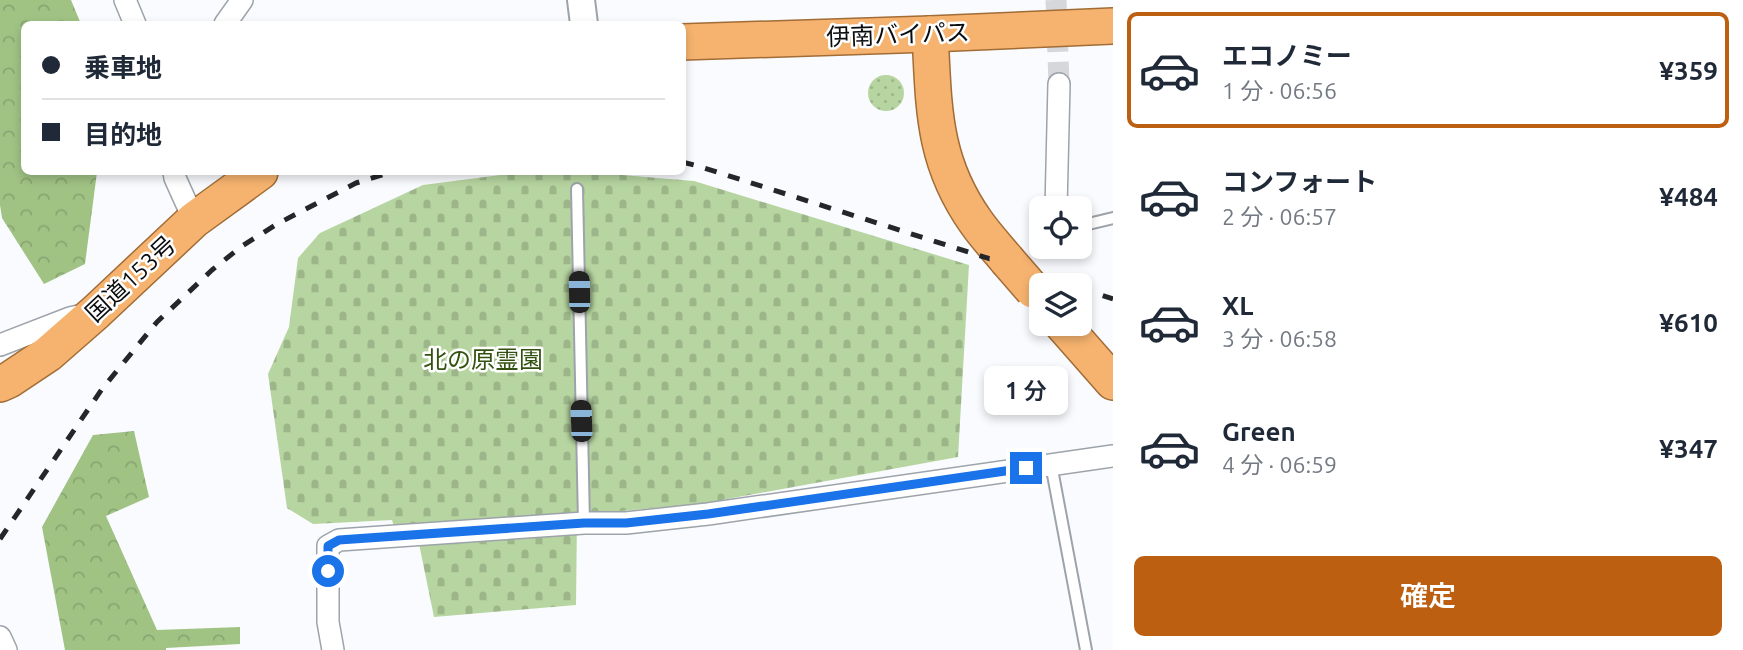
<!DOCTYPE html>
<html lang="ja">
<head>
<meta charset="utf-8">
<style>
	body { margin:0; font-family:Ubuntu,"Noto Sans JP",sans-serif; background:#f2f2f3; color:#1f2937; height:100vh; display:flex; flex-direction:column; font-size:26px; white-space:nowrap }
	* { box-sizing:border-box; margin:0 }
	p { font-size:23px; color:#747a83 }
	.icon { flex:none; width:38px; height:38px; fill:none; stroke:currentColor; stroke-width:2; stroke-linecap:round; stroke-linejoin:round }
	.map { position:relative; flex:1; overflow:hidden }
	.panel { display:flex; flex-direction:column; background:#fff; width:630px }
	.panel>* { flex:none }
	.hud { position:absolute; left:21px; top:21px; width:665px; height:154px; border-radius:10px; box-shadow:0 4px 10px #0003; display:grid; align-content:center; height:154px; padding:0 21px; background:#fff }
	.buttons { position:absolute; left:1029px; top:196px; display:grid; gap:14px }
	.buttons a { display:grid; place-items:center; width:63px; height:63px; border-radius:10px; background:#fff; box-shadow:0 4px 10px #0003; font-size:35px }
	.end { position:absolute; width:32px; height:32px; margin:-16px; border:9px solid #1a73e8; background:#fff; box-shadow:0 0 0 4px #fff }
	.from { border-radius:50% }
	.bubble { position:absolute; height:49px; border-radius:10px; background:#fff; box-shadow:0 4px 10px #0003; font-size:23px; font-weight:600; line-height:49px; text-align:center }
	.car { position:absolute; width:21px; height:42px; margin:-21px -10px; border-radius:9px; box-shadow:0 0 5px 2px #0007; background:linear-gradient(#222 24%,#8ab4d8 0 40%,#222 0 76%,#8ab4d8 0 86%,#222 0) }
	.hud b { display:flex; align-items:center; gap:24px; height:66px; font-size:26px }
	.hud b+b { border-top:2px solid #e0e1e3 }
	.hud i { width:18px; height:18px; background:#1f2937 }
	ul { padding:12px 0 0; list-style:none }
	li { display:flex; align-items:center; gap:21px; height:116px; margin:0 14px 10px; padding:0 7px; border:4px solid transparent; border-radius:10px }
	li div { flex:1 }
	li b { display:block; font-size:26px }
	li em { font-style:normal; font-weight:600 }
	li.selected { border-color:#bc5f11 }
	li>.icon { width:63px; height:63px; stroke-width:1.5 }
	.cta { display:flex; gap:14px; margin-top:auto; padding:14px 21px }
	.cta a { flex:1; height:80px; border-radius:10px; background:#bc5f11; color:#fff; font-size:28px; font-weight:600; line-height:80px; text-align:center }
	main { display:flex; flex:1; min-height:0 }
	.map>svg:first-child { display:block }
	.grass { fill:url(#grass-dots) }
	.forest { fill:url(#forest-crowns) }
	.cemetery { fill:url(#cemetery-stones) }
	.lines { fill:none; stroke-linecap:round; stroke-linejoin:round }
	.minor-tunnel { stroke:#d5d7da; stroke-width:21; stroke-dasharray:21 10; stroke-linecap:butt }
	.service-casing { stroke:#9da3aa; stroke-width:14 }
	.minor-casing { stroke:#9da3aa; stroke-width:24 }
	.tertiary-casing { stroke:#9da3aa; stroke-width:30 }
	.trunk-casing { stroke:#a16c36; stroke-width:38 }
	.service { stroke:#fff; stroke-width:10 }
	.minor { stroke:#fff; stroke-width:21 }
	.tertiary { stroke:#fff; stroke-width:26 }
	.trunk { stroke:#f6b36f; stroke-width:35 }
	.rail { stroke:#242629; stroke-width:5; stroke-dasharray:12 12; stroke-linecap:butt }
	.trunk-bridge-casing { stroke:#a16c36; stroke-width:38; stroke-linecap:butt }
	.trunk-bridge { stroke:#f6b36f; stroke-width:35 }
	.route { stroke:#1a73e8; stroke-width:9 }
	.labels { text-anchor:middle; stroke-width:5; stroke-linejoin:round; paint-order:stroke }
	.street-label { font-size:24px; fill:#0a0c0e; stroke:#fff }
	.park-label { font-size:24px; fill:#335210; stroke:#fff }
</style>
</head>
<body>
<main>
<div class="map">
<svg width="1113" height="650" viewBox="0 0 1113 650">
	<defs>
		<pattern id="grass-dots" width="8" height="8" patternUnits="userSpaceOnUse" patternTransform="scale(1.75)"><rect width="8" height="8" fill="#b7d5a0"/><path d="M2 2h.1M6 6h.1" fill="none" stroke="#9cb689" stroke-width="1.8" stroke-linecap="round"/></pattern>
		<pattern id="forest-crowns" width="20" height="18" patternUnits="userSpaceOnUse" patternTransform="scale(1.75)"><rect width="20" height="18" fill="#a0c384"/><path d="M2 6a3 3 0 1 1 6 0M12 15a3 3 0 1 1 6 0" fill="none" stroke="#88a671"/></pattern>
		<pattern id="cemetery-stones" width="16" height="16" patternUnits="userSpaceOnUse" patternTransform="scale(1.75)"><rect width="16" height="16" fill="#b7d5a0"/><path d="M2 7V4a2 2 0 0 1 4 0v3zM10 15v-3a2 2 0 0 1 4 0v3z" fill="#9cb689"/></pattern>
	</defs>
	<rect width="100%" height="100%" fill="#f9fbfe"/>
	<circle class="grass" cx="886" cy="93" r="18"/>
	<g class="forest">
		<polygon points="0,0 71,0 81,24 24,24 24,172 97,172 85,264 44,284 2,218 0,205"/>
		<polygon points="134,431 149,497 106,516 157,630 240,627 240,644 166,648 166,650 65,650 42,527 93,435"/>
	</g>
	<polygon class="cemetery" points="523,172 586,172 694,181 969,265 958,457 700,504 577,515 576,605 434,617 416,529 395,530 392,520 313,524 287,508 268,374 289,327 298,258 320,233 423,185"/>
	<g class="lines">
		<polyline class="minor-tunnel" points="1056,0 1059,84"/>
		<g class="service-casing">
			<g id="service">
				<polyline points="577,189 584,523"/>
				<polyline points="1080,226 1113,218"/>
				<polyline points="1040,231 1041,231"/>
				<polyline points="1051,464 1086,650"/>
			</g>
		</g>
		<g class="minor-casing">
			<g id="minor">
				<polyline points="125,0 135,24"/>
				<polyline points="225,24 242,0"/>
				<polyline points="174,172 175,178 194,220"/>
				<polyline points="1056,208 1059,84"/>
				<polyline points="0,345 70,318 83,315"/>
				<polyline points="0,637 6,650"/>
				<polyline points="333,650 328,622 328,546 339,540 584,523 626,523 708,514 1113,456"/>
			</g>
		</g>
		<g class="tertiary-casing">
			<polyline id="tertiary" points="581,0 584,24"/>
		</g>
		<g class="trunk-casing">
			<g id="trunk">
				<path d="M 930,34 C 934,106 932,160 976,222 C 985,235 997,248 1007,260"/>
				<polyline points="682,42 930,34 1113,26"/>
				<polyline points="1062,324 1113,382"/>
				<polyline points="0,384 9,380 48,354 96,312 194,220 260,172"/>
			</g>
		</g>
		<use href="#service" class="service"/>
		<use href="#minor" class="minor"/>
		<use href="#tertiary" class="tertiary"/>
		<use href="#trunk" class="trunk"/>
		<g class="rail">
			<polyline points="682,162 698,166 1072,285"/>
			<polyline points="1080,288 1113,299"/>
			<polyline points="0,539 102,389 157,322 212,270 242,246 277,224 356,183 392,172"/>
		</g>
		<g class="trunk-bridge-casing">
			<polyline id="trunk-bridge" points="1007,260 1033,290"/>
		</g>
		<use href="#trunk-bridge" class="trunk-bridge"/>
	</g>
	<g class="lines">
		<polyline class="route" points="328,571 328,546 339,540 584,523 626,523 708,514 1026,468"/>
	</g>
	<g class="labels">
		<g class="street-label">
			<text transform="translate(898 35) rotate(-2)" y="8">伊南バイパス</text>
			<text transform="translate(131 279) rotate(-43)" y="8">国道153号</text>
		</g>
		<g class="park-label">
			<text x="483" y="368">北の原霊園</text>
		</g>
	</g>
</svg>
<div class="buttons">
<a><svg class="icon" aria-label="locate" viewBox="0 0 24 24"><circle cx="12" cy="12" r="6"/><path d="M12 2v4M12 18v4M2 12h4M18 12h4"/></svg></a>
<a><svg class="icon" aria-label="layers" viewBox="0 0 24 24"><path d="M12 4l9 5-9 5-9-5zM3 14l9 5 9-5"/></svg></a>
</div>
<i class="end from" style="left:328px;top:571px"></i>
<i class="end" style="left:1026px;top:468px"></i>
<div class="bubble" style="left:984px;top:366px;width:84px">1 分</div>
<i class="car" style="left:579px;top:292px;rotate:359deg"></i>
<i class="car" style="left:581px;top:421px;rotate:358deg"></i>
<div class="hud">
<b><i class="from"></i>乗車地</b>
<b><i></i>目的地</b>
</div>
</div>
<section class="panel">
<ul>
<li class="selected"><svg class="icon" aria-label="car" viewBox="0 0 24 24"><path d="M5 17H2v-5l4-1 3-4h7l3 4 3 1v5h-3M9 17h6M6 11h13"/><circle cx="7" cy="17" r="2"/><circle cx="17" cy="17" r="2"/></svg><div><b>エコノミー</b><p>1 分 · 06:56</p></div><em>¥359</em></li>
<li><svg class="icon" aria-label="car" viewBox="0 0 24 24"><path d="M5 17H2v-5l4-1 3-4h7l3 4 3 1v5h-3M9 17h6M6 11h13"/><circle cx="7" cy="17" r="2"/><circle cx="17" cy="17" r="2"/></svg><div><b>コンフォート</b><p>2 分 · 06:57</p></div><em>¥484</em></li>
<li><svg class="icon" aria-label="car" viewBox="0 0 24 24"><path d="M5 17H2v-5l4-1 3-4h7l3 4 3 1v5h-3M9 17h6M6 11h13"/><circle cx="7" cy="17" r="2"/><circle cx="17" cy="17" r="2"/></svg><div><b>XL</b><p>3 分 · 06:58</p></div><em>¥610</em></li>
<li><svg class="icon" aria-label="car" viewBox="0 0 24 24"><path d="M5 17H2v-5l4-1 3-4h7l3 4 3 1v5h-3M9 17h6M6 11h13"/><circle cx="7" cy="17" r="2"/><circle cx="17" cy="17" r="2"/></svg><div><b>Green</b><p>4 分 · 06:59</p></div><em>¥347</em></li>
</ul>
<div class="cta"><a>確定</a></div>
</section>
</main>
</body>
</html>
